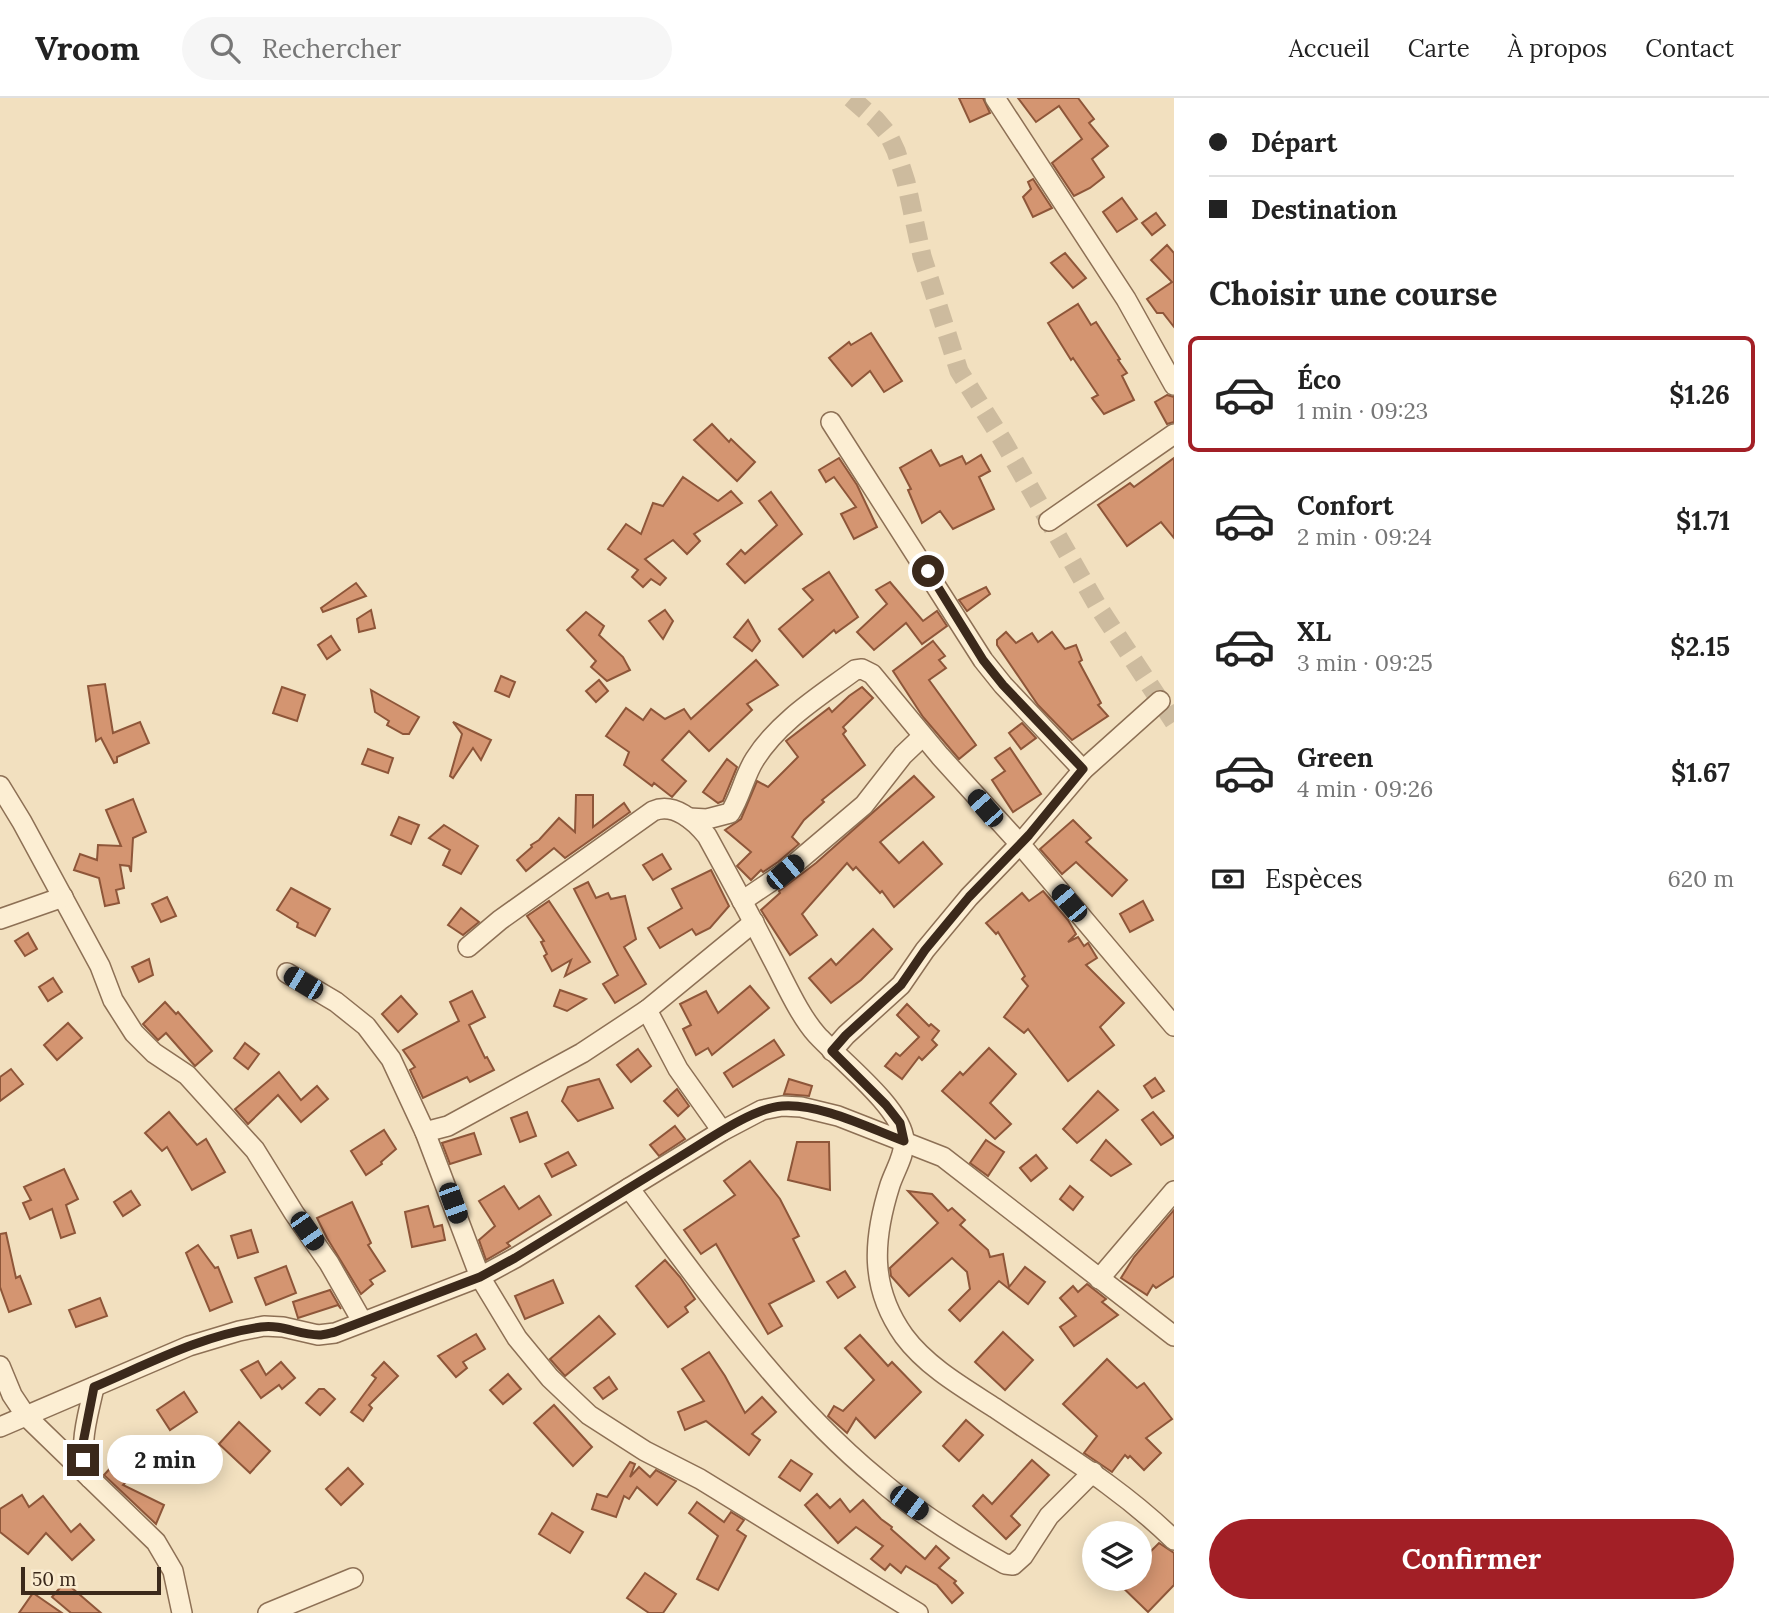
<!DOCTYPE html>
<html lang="fr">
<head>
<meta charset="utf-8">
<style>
	body { margin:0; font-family:Lora,serif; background:#f6f6f6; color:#222; height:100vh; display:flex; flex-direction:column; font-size:26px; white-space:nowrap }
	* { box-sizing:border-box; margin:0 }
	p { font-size:23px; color:#767676 }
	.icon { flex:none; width:38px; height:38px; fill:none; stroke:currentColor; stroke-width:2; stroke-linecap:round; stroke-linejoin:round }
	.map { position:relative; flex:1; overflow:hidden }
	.side { display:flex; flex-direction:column; background:#fff; width:595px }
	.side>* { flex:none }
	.guide { display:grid; align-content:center; height:154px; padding:0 35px; background:#fff }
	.buttons { position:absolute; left:1082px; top:1423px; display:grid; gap:14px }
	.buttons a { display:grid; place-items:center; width:70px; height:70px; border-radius:50%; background:#fff; box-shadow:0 4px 18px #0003; font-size:35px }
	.scale { position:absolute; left:21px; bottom:18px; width:140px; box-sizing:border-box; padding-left:7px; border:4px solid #3b291b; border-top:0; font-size:19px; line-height:24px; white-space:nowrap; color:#3b291b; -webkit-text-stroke:5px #f9ebcf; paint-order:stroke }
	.end { position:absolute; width:32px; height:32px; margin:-16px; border:9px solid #3b291b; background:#fff; box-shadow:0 0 0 4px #fff }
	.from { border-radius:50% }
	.bubble { position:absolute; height:49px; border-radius:24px; background:#fff; box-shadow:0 4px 18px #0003; font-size:23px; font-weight:700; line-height:49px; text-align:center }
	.car { position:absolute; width:21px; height:42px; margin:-21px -10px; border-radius:9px; box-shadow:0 0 5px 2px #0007; background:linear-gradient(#222 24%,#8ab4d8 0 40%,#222 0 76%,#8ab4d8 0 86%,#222 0) }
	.guide b { display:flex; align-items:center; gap:24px; height:66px; font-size:26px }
	.guide b+b { border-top:2px solid #e0e0e0 }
	.guide i { width:18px; height:18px; background:#222 }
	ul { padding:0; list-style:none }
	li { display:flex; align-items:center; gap:21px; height:116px; margin:0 14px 10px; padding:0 21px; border:4px solid transparent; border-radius:10px }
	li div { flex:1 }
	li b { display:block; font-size:26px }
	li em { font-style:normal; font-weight:700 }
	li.current { border-color:#a21f26 }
	li>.icon { width:63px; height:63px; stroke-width:1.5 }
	h2 { padding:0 35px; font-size:32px; line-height:84px }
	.pay { display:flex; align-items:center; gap:18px; height:77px; padding:0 35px; font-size:26px }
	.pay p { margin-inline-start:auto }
	.primary-button { display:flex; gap:14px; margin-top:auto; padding:14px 35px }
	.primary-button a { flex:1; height:80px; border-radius:42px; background:#a21f26; color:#fff; font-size:28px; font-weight:700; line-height:80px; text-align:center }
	header { display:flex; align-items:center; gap:42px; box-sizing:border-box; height:98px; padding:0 35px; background:#fff; border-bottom:2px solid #e0e0e0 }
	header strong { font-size:33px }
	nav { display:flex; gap:38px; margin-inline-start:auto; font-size:24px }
	.search { width:490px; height:63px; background:#f6f6f6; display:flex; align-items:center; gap:18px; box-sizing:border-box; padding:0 24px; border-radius:38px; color:#767676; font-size:26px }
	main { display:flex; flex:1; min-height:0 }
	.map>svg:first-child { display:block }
	.building { fill:#d49571; stroke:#8e5639; stroke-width:2 }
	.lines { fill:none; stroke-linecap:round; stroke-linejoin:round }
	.street-tunnel { stroke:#cdbb9e; stroke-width:19; stroke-dasharray:19 10; stroke-linecap:butt }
	.street-casing { stroke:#8d7055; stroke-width:22 }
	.street { stroke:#fceed3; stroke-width:19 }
	.route { stroke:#3b291b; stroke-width:9 }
</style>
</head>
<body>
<header>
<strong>Vroom</strong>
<div class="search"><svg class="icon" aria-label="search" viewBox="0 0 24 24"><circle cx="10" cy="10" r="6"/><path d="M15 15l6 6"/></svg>Rechercher</div>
<nav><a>Accueil</a><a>Carte</a><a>À propos</a><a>Contact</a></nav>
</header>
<main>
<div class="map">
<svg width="1174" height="1515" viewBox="0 0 1174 1515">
	<rect width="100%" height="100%" fill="#f2e0bf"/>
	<g class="building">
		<polygon points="959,0 983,0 990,15 970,24"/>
		<polygon points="1018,0 1078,0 1094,21 1089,25 1108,48 1092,61 1104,79 1090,90 1074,98 1052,65 1082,41 1059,8 1036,24"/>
		<polygon points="1033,81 1052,110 1033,119 1023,99 1031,91 1028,84"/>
		<polygon points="1122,100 1137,121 1117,134 1103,114"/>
		<polygon points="1156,115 1165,127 1152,137 1142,125"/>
		<polygon points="1167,147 1174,155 1174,229 1163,215 1157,215 1147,201 1172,184 1151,162"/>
		<polygon points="1065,155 1086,180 1073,190 1051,165"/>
		<polygon points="1078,206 1091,227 1096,224 1120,261 1118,262 1127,275 1122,278 1134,302 1104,316 1092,300 1098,297 1073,260 1071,262 1048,225"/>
		<polygon points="871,235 902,283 884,294 870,273 852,288 829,260 849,244 851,247"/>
		<polygon points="1167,297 1174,299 1174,324 1167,326 1155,304"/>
		<polygon points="712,326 729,344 731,341 755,364 737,383 694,342"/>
		<polygon points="931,352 940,368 962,358 966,366 981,357 990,373 979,379 994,411 953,431 940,413 922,425 908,392 911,391 900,370"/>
		<polygon points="839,360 857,387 877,429 854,441 841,416 856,409 834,379 826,384 819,372"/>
		<polygon points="1174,360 1174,440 1161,424 1127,448 1098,407 1130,385 1134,389"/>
		<polygon points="683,379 718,403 731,393 742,405 694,436 700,443 687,456 673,442 645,461 666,480 660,487 651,481 643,489 632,479 638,472 608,451 626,426 641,436 653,405 663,408"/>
		<polygon points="771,394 802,436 745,485 727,466 741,452 745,456 777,427 759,403"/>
		<polygon points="829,474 858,519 836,535 834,532 803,559 779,531 813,502 803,491"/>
		<polygon points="890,484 923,523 937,513 947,528 922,546 906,525 874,552 857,534 887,506 876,492"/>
		<polygon points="356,485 366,498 323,514 321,510"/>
		<polygon points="986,489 990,496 967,513 959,502"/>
		<polygon points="371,512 375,530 359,534 357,521"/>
		<polygon points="665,512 673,523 663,541 649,523"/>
		<polygon points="586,514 604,528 599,537 623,559 630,572 607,583 591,569 596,563 567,532"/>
		<polygon points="748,522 760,543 752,553 734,539"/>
		<polygon points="1006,534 1016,545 1032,535 1038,544 1052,534 1065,551 1076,547 1082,562 1079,564 1101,605 1098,607 1108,618 1072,642 1038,607 997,547 997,542"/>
		<polygon points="331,538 340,552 327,561 318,547"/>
		<polygon points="933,543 945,558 939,562 946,570 929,582 976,647 959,661 923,619 893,573"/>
		<polygon points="756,562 778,587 747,606 752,612 709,653 689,633 662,662 686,683 672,699 654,685 652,688 624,667 629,654 606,638 626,610 643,622 651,611 665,621 684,611 691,621"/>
		<polygon points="501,578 515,584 509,599 495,593"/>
		<polygon points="599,582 608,593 596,604 586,593"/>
		<polygon points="105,586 113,635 140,624 149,645 117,659 117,664 114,665 101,640 96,643 88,588"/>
		<polygon points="282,589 305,597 297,623 273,615"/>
		<polygon points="862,589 873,600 843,629 846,633 843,636 865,667 822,702 824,704 804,722 792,739 799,746 778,764 763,774 761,772 751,782 737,768 751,754 725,732 741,721 757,683 768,689 798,659 786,643 829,610 832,614 849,598"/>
		<polygon points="371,592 419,619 409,636 403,636 387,627 389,623 375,614"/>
		<polygon points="453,624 491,642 481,662 473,650 453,680 450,678 462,636"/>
		<polygon points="1022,625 1036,640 1021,651 1009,635"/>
		<polygon points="1010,650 1041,696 1013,714 992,682 1005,673 995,660"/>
		<polygon points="368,651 393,660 388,675 362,666"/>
		<polygon points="727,661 737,669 723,703 718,705 703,694"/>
		<polygon points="914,678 934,699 880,744 899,765 923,744 942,766 894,809 882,793 880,795 856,769 853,772 847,765 802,816 817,837 790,857 761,812 780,795 779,793 816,765"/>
		<polygon points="576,697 593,697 593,729 624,705 630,714 565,760 554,750 526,773 517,762 532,749 531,747 539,742 559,720 575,734"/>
		<polygon points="133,701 146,734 133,740 131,774 129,768 120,767 124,790 116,792 119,805 105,808 99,780 74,772 80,756 97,762 98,747 121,748 106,712"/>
		<polygon points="399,719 419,727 411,746 391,737"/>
		<polygon points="1073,722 1091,740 1086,744 1127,782 1112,798 1076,764 1062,776 1040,751"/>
		<polygon points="444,727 478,748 461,776 443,767 450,752 429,740"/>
		<polygon points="662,756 671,771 653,782 643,767"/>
		<polygon points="711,772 729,808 710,830 696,837 692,831 660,850 648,830 682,810 672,791"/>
		<polygon points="588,784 596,800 608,795 611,801 625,798 636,841 624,849 646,886 615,905 603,886 618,877 574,791"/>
		<polygon points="291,790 330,811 315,838 297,829 298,825 277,812"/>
		<polygon points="1043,793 1068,822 1076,836 1068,844 1078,839 1084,848 1088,845 1097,860 1086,867 1124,905 1100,929 1114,947 1068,983 1028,931 1024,935 1004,919 1028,888 1022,881 1025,878 998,834 996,836 986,825 1022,795 1029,803"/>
		<polygon points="167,799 176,818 161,824 152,806"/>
		<polygon points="549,803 590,864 565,878 571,862 552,873 544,858 547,856 541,844 544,843 527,818"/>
		<polygon points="1143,803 1153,822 1130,834 1120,816"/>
		<polygon points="461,810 479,824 463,837 448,827"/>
		<polygon points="873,831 892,851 861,882 831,905 809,880 831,861 836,867"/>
		<polygon points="28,835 37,851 25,858 15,843"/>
		<polygon points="149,861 153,877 139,884 132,869"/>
		<polygon points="53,880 62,894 48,903 39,889"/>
		<polygon points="750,888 769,910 712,957 708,950 696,957 683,931 691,927 680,906 706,893 718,915"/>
		<polygon points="560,892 586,901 567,913 554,908"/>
		<polygon points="472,893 485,919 469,927 485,960 487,959 494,972 470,984 467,979 423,1000 410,972 415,969 403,952 459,923 450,904"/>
		<polygon points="401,898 417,916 398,934 382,916"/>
		<polygon points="165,904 176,916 178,914 212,953 195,968 166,935 158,942 143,926"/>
		<polygon points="907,906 929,928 931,926 939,933 932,942 937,947 922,962 919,959 902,981 885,968 896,955 900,958 919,939 897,917"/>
		<polygon points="68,925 82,940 57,962 44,947"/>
		<polygon points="774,942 784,957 733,989 724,975"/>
		<polygon points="245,945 259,956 248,971 234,960"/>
		<polygon points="989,950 1016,976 990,1005 1011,1026 995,1041 942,993 960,974 963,977"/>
		<polygon points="638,951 651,968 631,984 617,967"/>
		<polygon points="11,971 23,986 0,1003 0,979"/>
		<polygon points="279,974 301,1002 317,988 328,1001 301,1024 278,997 248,1026 235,1011"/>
		<polygon points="1155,980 1164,993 1152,1000 1144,988"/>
		<polygon points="599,981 613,1010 578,1023 562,1003 568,989"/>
		<polygon points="789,981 812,988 809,998 784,996"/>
		<polygon points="677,991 689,1008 678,1018 664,1003"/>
		<polygon points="1098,993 1118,1012 1077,1045 1063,1031"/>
		<polygon points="169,1014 197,1047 206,1041 225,1074 192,1092 167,1049 162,1053 145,1035"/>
		<polygon points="527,1014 536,1038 520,1044 511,1020"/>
		<polygon points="1153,1014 1174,1039 1161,1047 1142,1022"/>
		<polygon points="675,1028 685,1041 659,1058 650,1047"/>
		<polygon points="384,1032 396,1051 381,1064 382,1066 366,1077 351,1053"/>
		<polygon points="474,1035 481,1056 450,1066 442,1045"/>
		<polygon points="986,1042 1004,1054 988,1078 970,1065"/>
		<polygon points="1106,1042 1131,1066 1111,1078 1091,1062"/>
		<polygon points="797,1044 829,1044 830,1092 788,1082"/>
		<polygon points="568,1054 576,1067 552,1079 545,1066"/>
		<polygon points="1036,1057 1047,1070 1031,1083 1020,1070"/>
		<polygon points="750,1063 780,1101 799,1138 793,1141 814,1183 769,1206 782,1228 768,1236 716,1146 701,1156 684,1132 735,1097 724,1083"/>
		<polygon points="64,1071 78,1101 66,1107 75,1135 61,1140 52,1111 30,1121 23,1105 31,1102 24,1089"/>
		<polygon points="504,1088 519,1111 539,1098 551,1117 507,1145 510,1148 486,1162 479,1142 495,1128 479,1103"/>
		<polygon points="1070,1088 1083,1099 1073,1112 1060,1101"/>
		<polygon points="131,1093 140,1107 123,1118 114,1104"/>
		<polygon points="908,1093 932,1096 948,1113 952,1110 965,1122 960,1127 988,1152 990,1159 1003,1156 1009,1189 1025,1169 1045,1184 1028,1206 999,1183 960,1223 949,1212 970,1191 967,1174 952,1160 909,1198 891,1178 890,1170 938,1125"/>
		<polygon points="352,1104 371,1145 368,1147 385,1173 370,1182 373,1186 361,1196 327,1140 317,1120"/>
		<polygon points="428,1108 434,1129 442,1127 445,1142 412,1149 405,1114"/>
		<polygon points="1174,1112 1174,1178 1156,1190 1153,1187 1147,1197 1121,1180 1134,1159"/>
		<polygon points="251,1132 258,1154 238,1160 231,1138"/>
		<polygon points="6,1135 16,1180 20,1178 31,1206 9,1214 0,1189 0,1136"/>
		<polygon points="198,1147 215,1170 218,1169 232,1204 210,1213 186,1155"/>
		<polygon points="665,1162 680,1179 695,1201 685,1209 688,1214 668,1229 636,1188"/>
		<polygon points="286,1168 296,1195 266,1207 255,1180"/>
		<polygon points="845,1173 855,1189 838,1200 827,1184"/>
		<polygon points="553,1182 563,1205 525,1221 515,1198"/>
		<polygon points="1087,1186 1106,1201 1102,1204 1118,1217 1074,1248 1060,1229 1076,1218 1060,1200 1073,1188 1078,1194"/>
		<polygon points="330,1192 341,1211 338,1207 298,1220 293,1204"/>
		<polygon points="100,1200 107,1218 76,1229 69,1212"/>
		<polygon points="599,1218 615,1236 565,1278 550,1261"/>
		<polygon points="1003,1234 1033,1262 1005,1292 975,1264"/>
		<polygon points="476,1236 485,1251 463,1264 467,1270 456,1279 438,1258"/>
		<polygon points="860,1237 888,1268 892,1264 921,1294 875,1340 856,1320 847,1335 828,1318 834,1308 843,1313 874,1282 845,1250"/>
		<polygon points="709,1254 725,1278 745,1315 762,1299 776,1314 752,1336 760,1342 749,1357 706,1323 685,1332 678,1314 704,1303 682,1271"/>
		<polygon points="1107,1261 1137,1290 1144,1285 1172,1321 1146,1340 1161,1355 1144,1372 1130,1358 1128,1360 1125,1357 1112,1374 1084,1355 1097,1338 1063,1306"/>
		<polygon points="258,1263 266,1277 281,1264 295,1280 282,1291 279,1287 261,1300 241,1272"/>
		<polygon points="384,1264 398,1278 369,1307 372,1310 363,1323 351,1314 376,1280 372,1277"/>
		<polygon points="508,1276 521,1291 503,1306 490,1292"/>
		<polygon points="609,1279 617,1291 603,1301 594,1290"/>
		<polygon points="319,1291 324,1291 335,1301 320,1317 306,1305"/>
		<polygon points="184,1294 197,1314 170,1332 157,1312"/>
		<polygon points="554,1307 592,1349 573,1368 534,1325"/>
		<polygon points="966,1322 983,1337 959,1363 943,1348"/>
		<polygon points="239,1324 270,1353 250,1375 219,1346"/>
		<polygon points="181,1361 192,1373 179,1384 169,1372"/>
		<polygon points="791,1362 812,1376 800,1393 779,1379"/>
		<polygon points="1032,1362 1049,1377 1011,1418 1020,1427 1006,1441 973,1408 983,1397 992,1406"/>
		<polygon points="630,1364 635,1366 630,1379 639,1369 650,1379 656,1372 676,1383 657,1407 637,1389 629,1401 624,1398 616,1419 592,1411 597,1396 607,1399"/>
		<polygon points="114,1366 130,1380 123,1387 164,1407 156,1426 104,1377"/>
		<polygon points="348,1370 363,1386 341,1407 326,1391"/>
		<polygon points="817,1396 830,1410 840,1401 850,1414 863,1402 881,1421 892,1429 891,1431 925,1461 936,1448 949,1460 939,1470 956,1483 954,1485 963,1495 952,1505 937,1487 906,1468 901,1475 890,1466 885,1472 871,1461 883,1448 856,1429 838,1445 805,1407"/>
		<polygon points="22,1397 29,1409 43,1398 71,1434 80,1426 94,1442 72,1462 46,1435 28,1456 0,1434 0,1411"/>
		<polygon points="697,1404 724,1424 731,1414 744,1422 737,1432 746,1438 718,1492 697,1481 718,1438 689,1415"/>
		<polygon points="552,1415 583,1434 570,1455 539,1436"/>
		<polygon points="1159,1445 1174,1455 1174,1487 1148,1514 1113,1480 1139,1480 1139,1465"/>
		<polygon points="645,1475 676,1496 663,1515 649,1515 627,1500"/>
		<polygon points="65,1484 101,1515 71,1515 52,1499"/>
		<polygon points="33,1495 62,1515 19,1515"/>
	</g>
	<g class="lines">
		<polyline class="street-tunnel" points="851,0 876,22 888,36 896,53 906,84 922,158 959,273 1003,343 1097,507 1174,624"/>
		<g class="street-casing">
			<g id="street">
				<polyline points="995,0 1126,201 1174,287"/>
				<polyline points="831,324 983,562 1003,587 1083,672"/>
				<polyline points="1049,423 1174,336"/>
				<polyline points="1160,603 1083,672 1020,746 1174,928"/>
				<polyline points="0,688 22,724 100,868 113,902 134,935 154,955 187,977 255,1052 294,1115 329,1165 362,1223"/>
				<path d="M 689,720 L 707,721 L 730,715 C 741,698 744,678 755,661 C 779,623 820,598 855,572 L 862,571 L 872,576 L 940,658 L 1020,746 L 969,799 L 925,852 L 901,887 L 846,937 L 832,953"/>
				<polyline points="742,803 785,774 864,707 903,657 923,638"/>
				<polyline points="0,821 63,799"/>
				<path d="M 468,849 L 500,822 L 653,713 C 674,704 695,723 707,738 C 729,778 751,819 772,860 C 785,884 799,917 817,937 C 840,962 902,1010 904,1042 C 905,1057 895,1072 890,1087 C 873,1141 869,1189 904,1238 C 927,1269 964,1290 995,1310 C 1058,1353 1119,1388 1174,1442"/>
				<polyline points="287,875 336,904 366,928 391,961 425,1034 480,1179 517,1240 550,1280 589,1317 645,1353 700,1381 918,1515"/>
				<polyline points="647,912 678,971 722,1033"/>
				<polyline points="425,1034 448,1028 582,955 647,912 754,824"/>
				<path d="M 629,1090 C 704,1190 780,1300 877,1380 C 916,1414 960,1441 1005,1466 L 1013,1467 L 1023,1458 L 1049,1418 L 1093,1374"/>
				<polyline points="1099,1181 1174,1093"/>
				<polyline points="0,1268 12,1297 26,1318 156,1444 173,1473 182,1515"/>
				<polyline points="0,1329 189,1248 239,1233 264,1228 283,1229 318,1237 335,1235 480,1179 515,1160 722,1033 762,1012 782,1008 801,1009 838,1018 943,1059 1174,1238"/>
				<path d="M 90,1380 C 77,1347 87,1323 94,1289"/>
				<polyline points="268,1515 353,1480"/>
			</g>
		</g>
		<use href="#street" class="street"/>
	</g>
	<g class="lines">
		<path class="route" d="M 83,1362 L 82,1350 L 94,1289 C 148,1266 202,1237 261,1229 C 282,1226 299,1237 319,1237 C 324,1237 330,1235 335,1234 L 480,1179 L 515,1160 C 569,1127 624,1093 678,1060 C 705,1044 752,1010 782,1008 C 820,1005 869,1030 904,1043 L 900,1025 L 886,1007 L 832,953 L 846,937 L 901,887 L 925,852 L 969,799 L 1029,737 L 1083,671 L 1003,587 L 983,562 L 928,473"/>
	</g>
</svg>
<div class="buttons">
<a><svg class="icon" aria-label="layers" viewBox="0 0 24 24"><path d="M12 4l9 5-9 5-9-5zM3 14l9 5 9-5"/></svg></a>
</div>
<div class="scale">50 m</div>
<i class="end from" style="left:928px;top:473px"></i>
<i class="end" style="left:83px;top:1362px"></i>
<div class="bubble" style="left:107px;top:1337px;width:116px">2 min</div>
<i class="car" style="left:985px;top:710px;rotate:319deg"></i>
<i class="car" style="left:785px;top:774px;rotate:50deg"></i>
<i class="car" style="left:1069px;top:805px;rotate:320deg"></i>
<i class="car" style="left:303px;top:885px;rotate:301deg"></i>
<i class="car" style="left:453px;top:1105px;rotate:160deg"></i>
<i class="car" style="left:307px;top:1133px;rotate:145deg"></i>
<i class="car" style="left:909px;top:1405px;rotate:127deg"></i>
</div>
<section class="side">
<div class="guide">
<b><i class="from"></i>Départ</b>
<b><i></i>Destination</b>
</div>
<h2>Choisir une course</h2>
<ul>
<li class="current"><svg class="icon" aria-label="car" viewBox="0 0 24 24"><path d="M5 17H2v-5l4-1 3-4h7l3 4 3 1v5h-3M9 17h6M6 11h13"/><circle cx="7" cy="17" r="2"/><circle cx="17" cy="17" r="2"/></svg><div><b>Éco</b><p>1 min · 09:23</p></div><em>$1.26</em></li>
<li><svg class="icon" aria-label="car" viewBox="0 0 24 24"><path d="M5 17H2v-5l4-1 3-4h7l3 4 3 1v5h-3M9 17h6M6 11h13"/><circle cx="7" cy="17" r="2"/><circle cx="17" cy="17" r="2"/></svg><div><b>Confort</b><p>2 min · 09:24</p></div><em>$1.71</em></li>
<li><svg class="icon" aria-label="car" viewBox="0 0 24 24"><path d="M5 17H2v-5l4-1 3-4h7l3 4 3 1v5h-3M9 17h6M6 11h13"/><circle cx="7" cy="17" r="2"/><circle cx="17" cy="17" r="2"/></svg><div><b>XL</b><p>3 min · 09:25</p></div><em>$2.15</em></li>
<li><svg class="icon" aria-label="car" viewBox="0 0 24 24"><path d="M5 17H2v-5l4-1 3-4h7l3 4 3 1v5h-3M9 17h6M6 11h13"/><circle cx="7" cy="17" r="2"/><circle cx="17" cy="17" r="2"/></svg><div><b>Green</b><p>4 min · 09:26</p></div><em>$1.67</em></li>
</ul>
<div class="pay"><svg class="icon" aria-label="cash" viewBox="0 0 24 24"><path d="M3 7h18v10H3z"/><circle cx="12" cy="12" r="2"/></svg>Espèces<p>620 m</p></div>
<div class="primary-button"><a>Confirmer</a></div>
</section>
</main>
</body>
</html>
